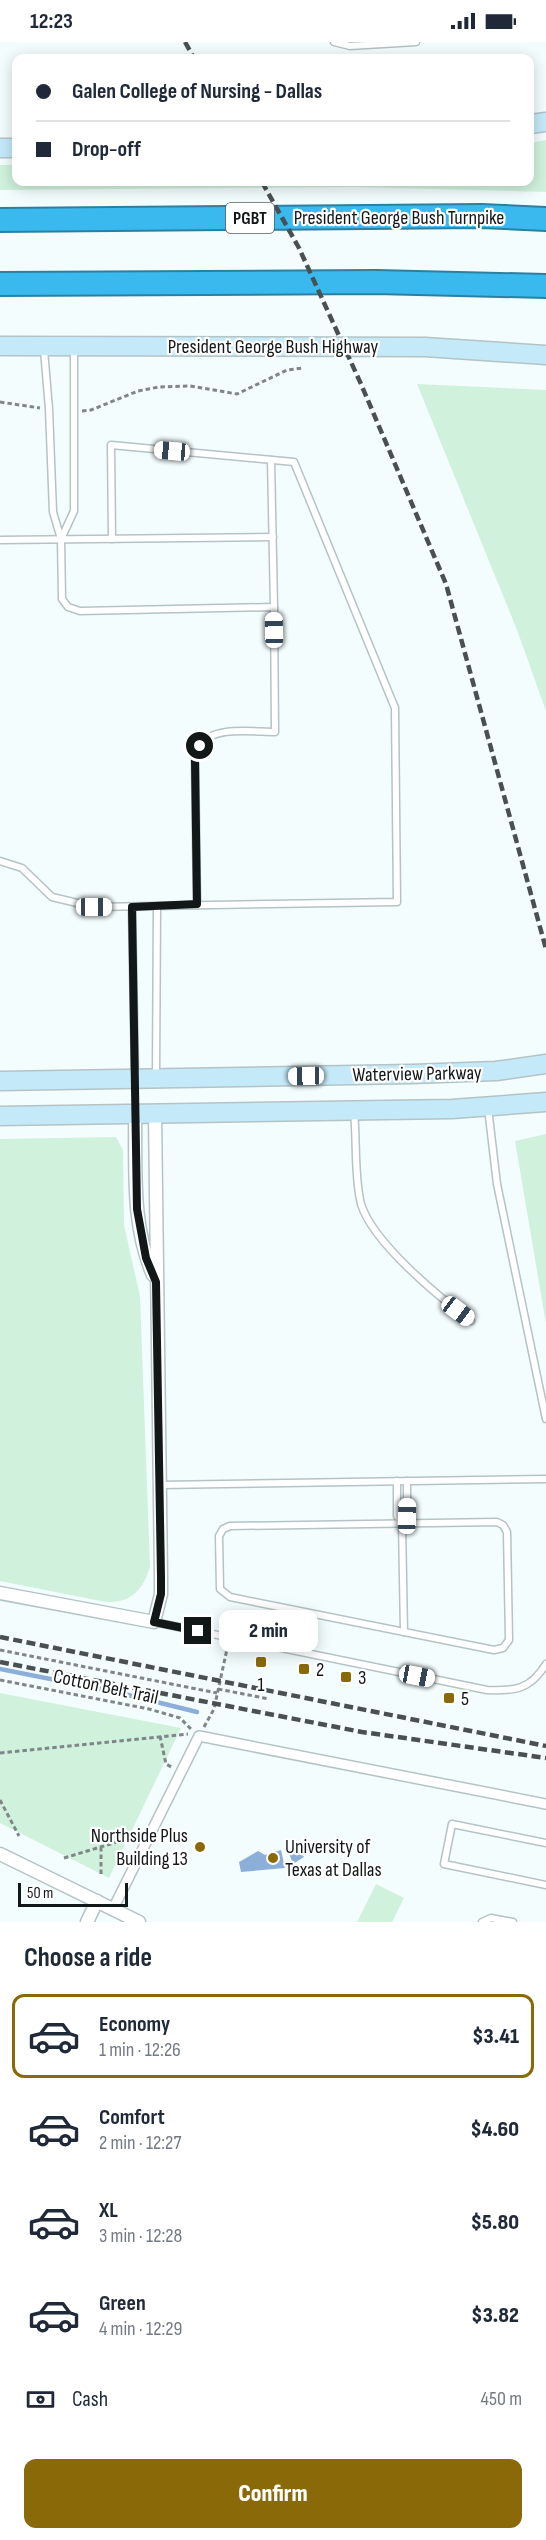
<!DOCTYPE html>
<html lang="en">
<head>
<meta charset="utf-8">
<style>
	body { margin:0; font-family:"Sofia Sans Condensed",sans-serif; background:#f6f6f7; color:#1f2937; height:100vh; display:flex; flex-direction:column; font-size:22px; white-space:nowrap }
	* { box-sizing:border-box; margin:0 }
	p { font-size:20px; color:#747a83 }
	.icon { flex:none; width:33px; height:33px; fill:none; stroke:currentColor; stroke-width:2; stroke-linecap:round; stroke-linejoin:round }
	.map { position:relative; height:1880px; overflow:hidden }
	.panel { display:flex; flex-direction:column; background:#fff; flex:1 }
	.panel>* { flex:none }
	.hud { position:absolute; left:12px; top:12px; width:522px; height:132px; border-radius:12px; box-shadow:0 3px 15px #0003; display:grid; align-content:center; height:132px; padding:0 24px; background:#fff }
	.scale { position:absolute; left:18px; bottom:15px; width:110px; box-sizing:border-box; padding-left:6px; border:3px solid #121718; border-top:0; font-size:16px; line-height:21px; white-space:nowrap; color:#121718; -webkit-text-stroke:4px #fff; paint-order:stroke }
	.end { position:absolute; width:27px; height:27px; margin:-14px; border:8px solid #121718; background:#fff; box-shadow:0 0 0 3px #fff }
	.from { border-radius:50% }
	.bubble { position:absolute; height:42px; border-radius:12px; background:#fff; box-shadow:0 3px 15px #0003; font-size:20px; font-weight:800; line-height:42px; text-align:center }
	.car { position:absolute; width:18px; height:36px; margin:-18px -9px; border-radius:8px; box-shadow:0 0 4px 2px #0007; background:linear-gradient(#fff 24%,#345 0 40%,#fff 0 76%,#345 0 86%,#fff 0) }
	.hud b { display:flex; align-items:center; gap:21px; height:57px; font-size:22px }
	.hud b+b { border-top:2px solid #e0e1e3 }
	.hud i { width:15px; height:15px; background:#1f2937 }
	ul { padding:0; list-style:none }
	li { display:flex; align-items:center; gap:18px; height:84px; margin:0 12px 9px; padding:0 12px; border:3px solid transparent; border-radius:12px }
	li div { flex:1 }
	li b { display:block; font-size:22px }
	li em { font-style:normal; font-weight:800 }
	li.current { border-color:#8a6908 }
	li>.icon { width:54px; height:54px; stroke-width:1.5 }
	h2 { padding:0 24px; font-size:27px; line-height:72px }
	.pay { display:flex; align-items:center; gap:15px; height:66px; padding:0 24px; font-size:22px }
	.pay p { margin-inline-start:auto }
	.action { display:flex; gap:12px; margin-top:auto; padding:12px 24px }
	.action a { flex:1; height:69px; border-radius:12px; background:#8a6908; color:#fff; font-size:24px; font-weight:800; line-height:69px; text-align:center }
	.status { display:flex; justify-content:space-between; align-items:center; height:42px; padding:0 30px; background:#fff; direction:ltr }
	.status svg { height:16px; fill:currentColor }
	.map>svg:first-child { display:block }
	.green { fill:#d0f2dd }
	.water { fill:#8cafd9 }
	.lines { fill:none; stroke-linecap:round; stroke-linejoin:round }
	.stream { stroke:#8cafd9; stroke-width:4.5 }
	.service-casing { stroke:#b4c3c5; stroke-width:9 }
	.pedestrian-casing { stroke:#b4c3c5; stroke-width:12 }
	.minor-casing { stroke:#b4c3c5; stroke-width:15 }
	.secondary-casing { stroke:#b4c3c5; stroke-width:21 }
	.motorway-casing { stroke:#2b80a2; stroke-width:26 }
	.path { stroke:#7f8687; stroke-width:3; stroke-dasharray:4.5 3; stroke-linecap:butt }
	.service { stroke:#fff; stroke-width:6 }
	.pedestrian { stroke:#fff; stroke-width:9 }
	.minor { stroke:#fff; stroke-width:12 }
	.secondary { stroke:#c4eafa; stroke-width:18 }
	.motorway { stroke:#39b9ed; stroke-width:22 }
	.rail { stroke:#4a5051; stroke-width:4.5; stroke-dasharray:9 4.5; stroke-linecap:butt }
	.route { stroke:#121718; stroke-width:8 }
	.poi-dot { fill:#8a6908; stroke:#fff; stroke-width:2 }
	.labels { text-anchor:middle; stroke-width:4.5; stroke-linejoin:round; paint-order:stroke }
	.shield { fill:#fff; stroke:#595d5d; stroke-width:1.5 }
	.shield-label { font-size:18px; font-weight:bold; fill:#121718 }
	.street-label { font-size:20px; fill:#121718; stroke:#fff }
	.poi-label { font-size:20px; fill:#121718; stroke:#fff; text-anchor:start }
</style>
</head>
<body>
<div class="status"><b>12:23</b><svg viewBox="0 0 49 12"><path d="M0 12V9h3v3zM5 12V6h3v6zM10 12V3h3v9zM15 12V0h3v12zM26 1h20v11H26zM47 4h2v5h-2z"/></svg></div>
<div class="map">
<svg width="546" height="1880" viewBox="0 0 546 1880">
	<rect width="100%" height="100%" fill="#f4fdfe"/>
	<g class="green">
		<polygon points="546,98 546,150 355,145 0,148 0,123 16,123 16,140 530,140 530,101"/>
		<polygon points="417,342 546,348 546,669 517,588"/>
		<polygon points="546,1092 546,1282 515,1099"/>
		<path d="M 116,1095 L 123,1108 L 124,1183 L 140,1254 L 150,1525 C 143,1548 131,1561 106,1560 L 0,1539 L 0,1097 Z"/>
		<polygon points="0,1651 181,1686 109,1836 0,1781"/>
		<polygon points="376,1842 404,1856 392,1880 357,1880"/>
	</g>
	<g class="water">
		<polygon points="294,1803 304,1815 293,1822 287,1806"/>
		<polygon points="281,1808 285,1826 241,1830 239,1820 258,1809 265,1813"/>
	</g>
	<g class="lines">
		<polyline class="stream" points="0,1627 116,1650 197,1670"/>
		<g class="service-casing">
			<g id="service">
				<polyline points="334,0 350,4 416,0"/>
				<path d="M 44,308 L 49,367 L 53,470 L 61,497 L 62,557 L 68,565 L 80,569 L 274,565 L 275,690 C 254,690 212,683 200,704 C 198,708 197,714 195,718 L 197,863"/>
				<polyline points="271,418 274,565"/>
				<polyline points="61,497 74,469 74,306"/>
				<polyline points="0,498 273,495"/>
				<polyline points="0,819 22,826 52,855 94,865 397,860 395,666 294,420 111,403 112,497"/>
				<polyline points="132,865 135,1035"/>
				<polyline points="156,1034 157,865"/>
				<polyline points="488,1066 497,1142 546,1377"/>
				<path d="M 354,1070 C 357,1098 354,1135 361,1162 C 373,1201 439,1255 471,1279"/>
				<polyline points="397,1439 397,1474 402,1481"/>
				<polyline points="160,1443 546,1437"/>
				<polygon points="497,1480 503,1483 507,1490 509,1598 503,1606 494,1608 230,1555 220,1547 219,1494 223,1487 230,1484"/>
				<path d="M 154,1580 L 487,1648 C 515,1649 530,1648 546,1622"/>
				<polyline points="404,1590 402,1481 407,1474 407,1439"/>
				<polyline points="546,1801 452,1782 444,1822 546,1843"/>
				<polyline points="482,1880 491,1876 513,1880"/>
			</g>
		</g>
		<g class="pedestrian-casing">
			<polyline id="pedestrian" points="113,1867 199,1694 546,1762"/>
		</g>
		<g class="minor-casing">
			<g id="minor">
				<path d="M 135,1071 C 136,1126 131,1182 153,1233"/>
				<polyline points="0,1551 154,1580 161,1552 161,1535 155,1071"/>
				<polyline points="0,1812 139,1880"/>
				<polyline points="87,1880 97,1859"/>
			</g>
		</g>
		<g class="secondary-casing">
			<g id="secondary">
				<polyline points="530,82 546,80"/>
				<polyline points="0,106 16,106"/>
				<polyline points="0,304 425,305 546,313"/>
				<polyline points="0,1039 412,1032 496,1029 546,1022"/>
				<polyline points="0,1074 452,1067 546,1060"/>
			</g>
		</g>
		<g class="motorway-casing">
			<g id="motorway">
				<polyline points="0,178 481,174 546,177"/>
				<polyline points="0,242 376,240 546,244"/>
			</g>
		</g>
		<g class="path">
			<polyline points="0,360 40,366"/>
			<polyline points="82,369 91,368 138,349 159,345 190,344 237,352 287,328 303,326"/>
			<polyline points="0,1608 217,1651"/>
			<polyline points="0,1638 149,1667 180,1676 191,1687"/>
			<polyline points="218,1647 269,1657"/>
			<polyline points="204,1685 214,1667 227,1607"/>
			<polyline points="160,1694 166,1722 173,1726"/>
			<polyline points="0,1711 188,1692"/>
			<polyline points="0,1758 19,1794"/>
			<polyline points="101,1805 101,1835"/>
			<polyline points="64,1816 137,1794"/>
		</g>
		<use href="#service" class="service"/>
		<use href="#pedestrian" class="pedestrian"/>
		<use href="#minor" class="minor"/>
		<use href="#secondary" class="secondary"/>
		<use href="#motorway" class="motorway"/>
		<g class="rail">
			<polyline points="185,0 194,16"/>
			<polyline points="262,140 299,206 361,342 446,542 546,907"/>
			<polyline points="0,1595 546,1704"/>
			<polyline points="0,1620 362,1690 546,1716"/>
		</g>
	</g>
	<g class="lines">
		<polyline class="route" points="198,1589 154,1580 161,1552 161,1535 156,1240 146,1216 137,1167 132,865 197,862 195,718 200,704"/>
	</g>
	<g class="poi-dot">
		<rect x="255" y="1614" width="12" height="12" rx="3"/>
		<rect x="298" y="1621" width="12" height="12" rx="3"/>
		<rect x="340" y="1629" width="12" height="12" rx="3"/>
		<rect x="443" y="1650" width="12" height="12" rx="3"/>
		<circle cx="200" cy="1805" r="6"/>
		<circle cx="273" cy="1816" r="6"/>
	</g>
	<g class="labels">
		<rect class="shield" x="226" y="161" width="48" height="30" rx="4.5"/>
		<g class="shield-label">
			<text x="250" y="182">PGBT</text>
		</g>
		<g class="street-label">
			<text x="399" y="182">President George Bush Turnpike</text>
			<text x="273" y="311">President George Bush Highway</text>
			<text transform="translate(417 1031) rotate(-1)" y="7">Waterview Parkway</text>
			<text transform="translate(106 1644) rotate(12)" y="7">Cotton Belt Trail</text>
		</g>
		<g class="poi-label">
			<text x="316" y="1634">2</text>
			<text x="358" y="1642">3</text>
			<text x="261" y="1649" text-anchor="middle">1</text>
			<text x="461" y="1663">5</text>
			<text x="188" y="1800" text-anchor="end">Northside Plus<tspan x="188" dy="23">Building 13</tspan></text>
			<text x="285" y="1811">University of<tspan x="285" dy="23">Texas at Dallas</tspan></text>
		</g>
	</g>
</svg>
<div class="scale">50 m</div>
<i class="end from" style="left:200px;top:704px"></i>
<i class="end" style="left:198px;top:1589px"></i>
<div class="bubble" style="left:219px;top:1568px;width:99px">2 min</div>
<i class="car" style="left:172px;top:409px;rotate:275deg"></i>
<i class="car" style="left:274px;top:588px;rotate:359deg"></i>
<i class="car" style="left:94px;top:865px;rotate:90deg"></i>
<i class="car" style="left:306px;top:1034px;rotate:269deg"></i>
<i class="car" style="left:458px;top:1269px;rotate:127deg"></i>
<i class="car" style="left:407px;top:1474px;rotate:1deg"></i>
<i class="car" style="left:417px;top:1634px;rotate:101deg"></i>
<div class="hud">
<b><i class="from"></i>Galen College of Nursing - Dallas</b>
<b><i></i>Drop-off</b>
</div>
</div>
<section class="panel">
<h2>Choose a ride</h2>
<ul>
<li class="current"><svg class="icon" aria-label="car" viewBox="0 0 24 24"><path d="M5 17H2v-5l4-1 3-4h7l3 4 3 1v5h-3M9 17h6M6 11h13"/><circle cx="7" cy="17" r="2"/><circle cx="17" cy="17" r="2"/></svg><div><b>Economy</b><p>1 min · 12:26</p></div><em>$3.41</em></li>
<li><svg class="icon" aria-label="car" viewBox="0 0 24 24"><path d="M5 17H2v-5l4-1 3-4h7l3 4 3 1v5h-3M9 17h6M6 11h13"/><circle cx="7" cy="17" r="2"/><circle cx="17" cy="17" r="2"/></svg><div><b>Comfort</b><p>2 min · 12:27</p></div><em>$4.60</em></li>
<li><svg class="icon" aria-label="car" viewBox="0 0 24 24"><path d="M5 17H2v-5l4-1 3-4h7l3 4 3 1v5h-3M9 17h6M6 11h13"/><circle cx="7" cy="17" r="2"/><circle cx="17" cy="17" r="2"/></svg><div><b>XL</b><p>3 min · 12:28</p></div><em>$5.80</em></li>
<li><svg class="icon" aria-label="car" viewBox="0 0 24 24"><path d="M5 17H2v-5l4-1 3-4h7l3 4 3 1v5h-3M9 17h6M6 11h13"/><circle cx="7" cy="17" r="2"/><circle cx="17" cy="17" r="2"/></svg><div><b>Green</b><p>4 min · 12:29</p></div><em>$3.82</em></li>
</ul>
<div class="pay"><svg class="icon" aria-label="cash" viewBox="0 0 24 24"><path d="M3 7h18v10H3z"/><circle cx="12" cy="12" r="2"/></svg>Cash<p>450 m</p></div>
<div class="action"><a>Confirm</a></div>
</section>
</body>
</html>
